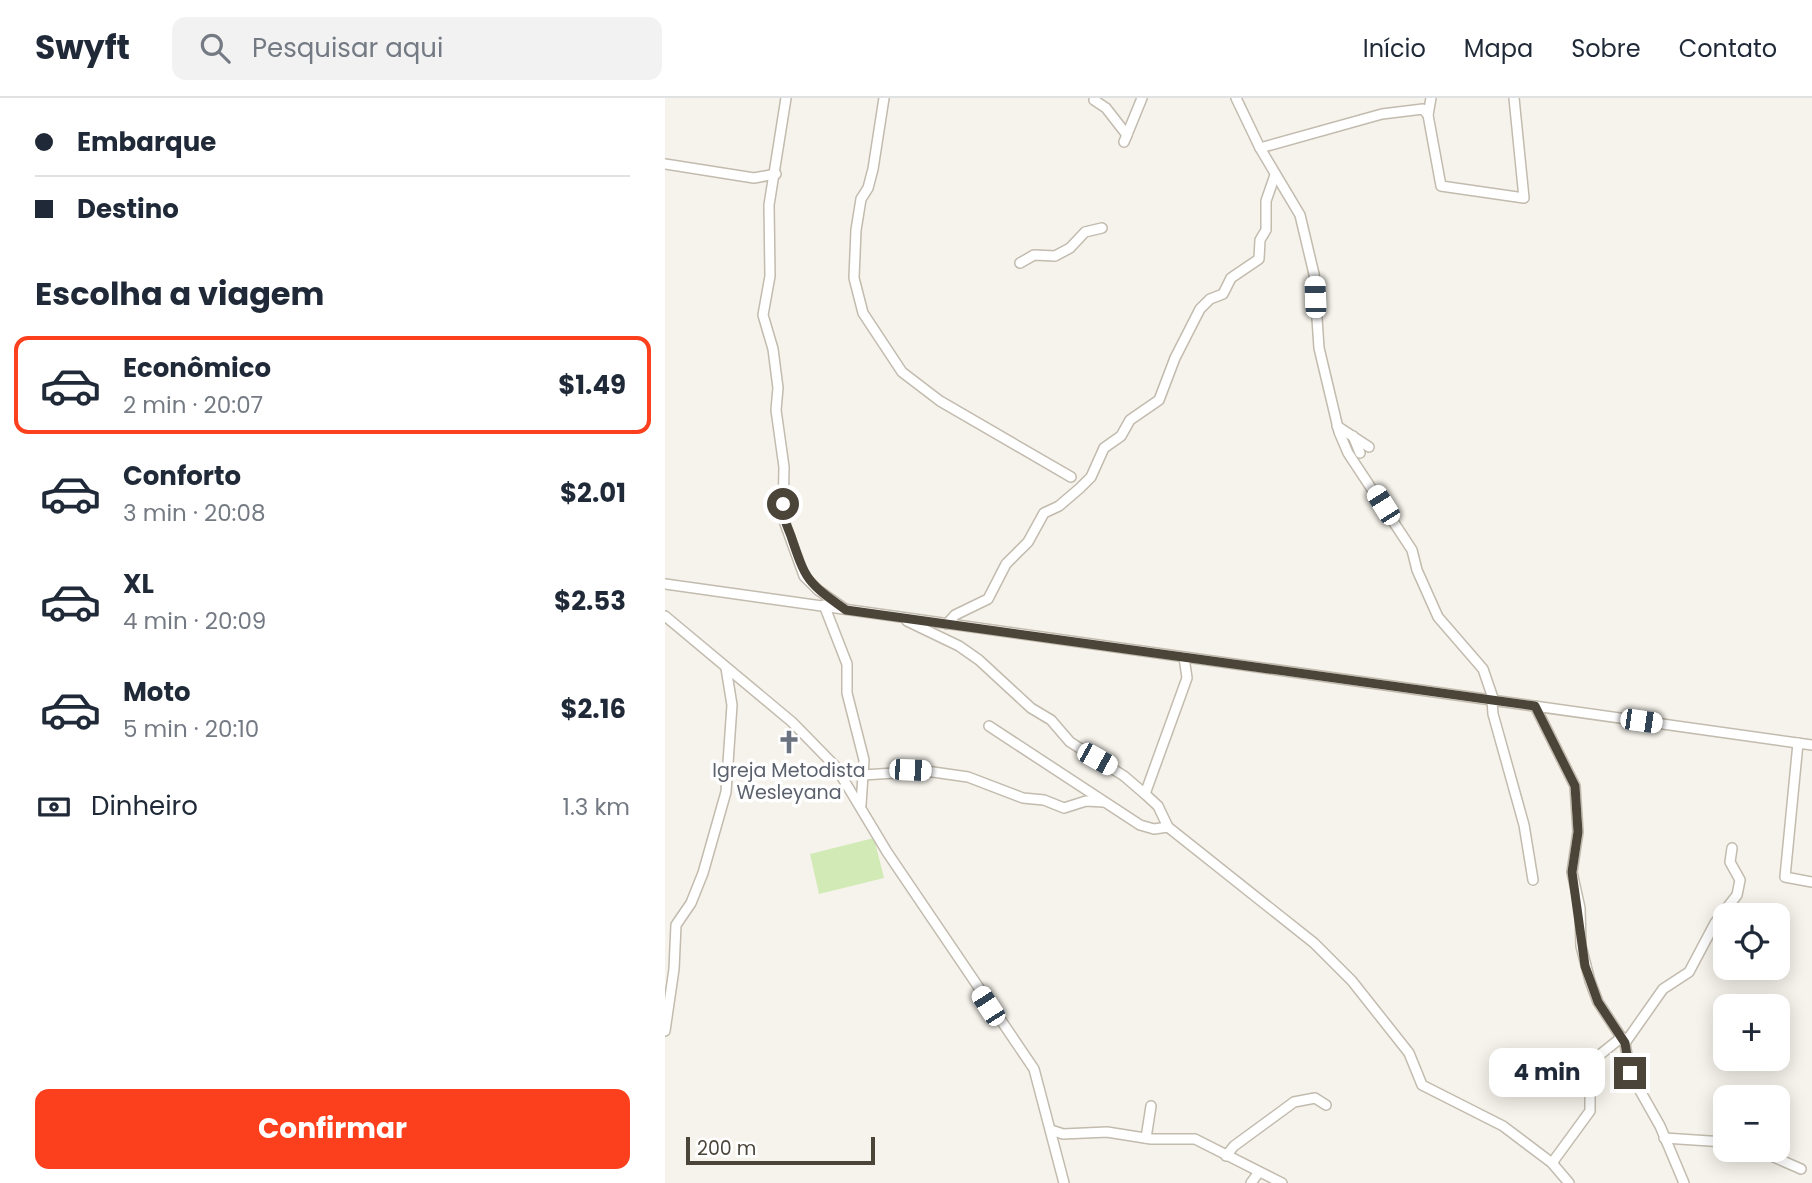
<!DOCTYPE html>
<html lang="pt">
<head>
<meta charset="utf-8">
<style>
	body { margin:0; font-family:Poppins,sans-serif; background:#f2f2f3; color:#1f2937; height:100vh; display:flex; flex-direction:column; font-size:26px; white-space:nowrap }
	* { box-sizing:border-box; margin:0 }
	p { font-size:23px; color:#747a83 }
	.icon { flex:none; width:38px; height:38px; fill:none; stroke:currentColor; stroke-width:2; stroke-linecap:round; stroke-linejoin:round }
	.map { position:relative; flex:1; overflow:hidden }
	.side { display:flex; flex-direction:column; background:#fff; width:665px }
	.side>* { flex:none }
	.banner { display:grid; align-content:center; height:154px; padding:0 35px; background:#fff }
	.buttons { position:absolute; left:1048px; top:805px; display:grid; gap:14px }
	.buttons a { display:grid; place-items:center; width:77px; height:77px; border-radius:14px; background:#fff; box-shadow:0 4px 18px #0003; font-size:35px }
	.scale { position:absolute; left:21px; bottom:18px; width:189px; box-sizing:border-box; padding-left:7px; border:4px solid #4b4439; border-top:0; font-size:19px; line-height:24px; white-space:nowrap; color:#4b4439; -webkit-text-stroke:5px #fff; paint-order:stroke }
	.end { position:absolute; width:32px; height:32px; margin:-16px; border:9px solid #4b4439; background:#fff; box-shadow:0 0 0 4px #fff }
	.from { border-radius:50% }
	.bubble { position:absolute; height:49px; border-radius:14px; background:#fff; box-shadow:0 4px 18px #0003; font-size:23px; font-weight:700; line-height:49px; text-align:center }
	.car { position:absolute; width:21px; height:42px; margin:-21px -10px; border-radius:9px; box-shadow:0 0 5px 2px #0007; background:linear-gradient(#fff 24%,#345 0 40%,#fff 0 76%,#345 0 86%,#fff 0) }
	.banner b { display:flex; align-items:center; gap:24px; height:66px; font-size:26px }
	.banner b+b { border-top:2px solid #e0e1e3 }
	.banner i { width:18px; height:18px; background:#1f2937 }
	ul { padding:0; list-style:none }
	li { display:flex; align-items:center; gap:21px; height:98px; margin:0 14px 10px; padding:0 21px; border:4px solid transparent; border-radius:14px }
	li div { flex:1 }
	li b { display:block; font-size:26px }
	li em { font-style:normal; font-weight:700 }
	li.current { border-color:#fc3f1d }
	li>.icon { width:63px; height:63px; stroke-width:1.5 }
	h2 { padding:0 35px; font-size:32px; line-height:84px }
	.pay { display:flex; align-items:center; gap:18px; height:77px; padding:0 35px; font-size:26px }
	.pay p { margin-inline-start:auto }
	.button { display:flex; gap:14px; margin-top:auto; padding:14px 35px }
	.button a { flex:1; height:80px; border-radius:14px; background:#fc3f1d; color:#fff; font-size:28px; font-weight:700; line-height:80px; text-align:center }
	header { display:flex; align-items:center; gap:42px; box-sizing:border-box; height:98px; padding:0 35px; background:#fff; border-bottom:2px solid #e0e1e3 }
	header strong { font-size:33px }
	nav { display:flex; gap:38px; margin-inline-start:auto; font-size:24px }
	.search { width:490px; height:63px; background:#f2f2f3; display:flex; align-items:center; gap:18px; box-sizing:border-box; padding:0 24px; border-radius:14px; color:#747a83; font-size:26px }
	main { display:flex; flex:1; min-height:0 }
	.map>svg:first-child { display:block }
	.green { fill:#d2eab5 }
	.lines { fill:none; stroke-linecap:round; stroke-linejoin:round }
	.minor-casing { stroke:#c2bbae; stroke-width:12 }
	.minor { stroke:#fff; stroke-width:9 }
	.route { stroke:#4b4439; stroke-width:9 }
	.labels { text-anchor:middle; stroke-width:7; stroke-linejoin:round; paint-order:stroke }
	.worship-label { font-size:19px; fill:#5b616d; stroke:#fff }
</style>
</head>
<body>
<header>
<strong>Swyft</strong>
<div class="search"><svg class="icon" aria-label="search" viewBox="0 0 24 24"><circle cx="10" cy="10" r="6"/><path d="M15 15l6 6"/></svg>Pesquisar aqui</div>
<nav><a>Início</a><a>Mapa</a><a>Sobre</a><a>Contato</a></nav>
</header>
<main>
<section class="side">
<div class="banner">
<b><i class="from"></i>Embarque</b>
<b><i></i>Destino</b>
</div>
<h2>Escolha a viagem</h2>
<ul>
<li class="current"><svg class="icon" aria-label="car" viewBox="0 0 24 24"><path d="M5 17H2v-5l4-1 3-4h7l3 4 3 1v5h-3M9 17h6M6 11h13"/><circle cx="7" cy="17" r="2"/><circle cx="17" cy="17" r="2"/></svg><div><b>Econômico</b><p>2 min · 20:07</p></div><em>$1.49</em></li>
<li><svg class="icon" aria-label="car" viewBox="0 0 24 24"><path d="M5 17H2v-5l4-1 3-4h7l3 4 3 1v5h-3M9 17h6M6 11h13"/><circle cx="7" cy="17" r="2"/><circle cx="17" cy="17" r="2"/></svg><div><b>Conforto</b><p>3 min · 20:08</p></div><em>$2.01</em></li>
<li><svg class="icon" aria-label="car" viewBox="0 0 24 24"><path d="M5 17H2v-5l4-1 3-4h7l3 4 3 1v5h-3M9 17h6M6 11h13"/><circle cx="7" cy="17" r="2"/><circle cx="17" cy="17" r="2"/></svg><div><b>XL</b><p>4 min · 20:09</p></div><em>$2.53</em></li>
<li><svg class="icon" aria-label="car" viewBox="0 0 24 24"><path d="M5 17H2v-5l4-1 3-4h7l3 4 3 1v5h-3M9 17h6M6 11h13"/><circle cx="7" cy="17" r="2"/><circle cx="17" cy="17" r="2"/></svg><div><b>Moto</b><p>5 min · 20:10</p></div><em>$2.16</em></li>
</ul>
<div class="pay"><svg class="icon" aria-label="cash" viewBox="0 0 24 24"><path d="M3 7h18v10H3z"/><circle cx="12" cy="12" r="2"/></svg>Dinheiro<p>1.3 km</p></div>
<div class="button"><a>Confirmar</a></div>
</section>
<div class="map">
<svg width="1147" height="1085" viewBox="0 0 1147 1085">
	<rect width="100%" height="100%" fill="#f6f3ec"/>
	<polygon class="green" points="209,740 219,780 154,796 145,756"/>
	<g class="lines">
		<g class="minor-casing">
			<g id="minor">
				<polyline points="121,0 104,107 105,178 98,217 108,251 113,290 111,312 119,369 118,420 139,478 153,492 180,511"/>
				<polyline points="219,0 208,71 203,90 196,101 191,132 189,180 198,215 237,274 275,303 406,379"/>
				<polyline points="571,0 595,50 635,117 649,176 654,250 674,334 683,355 747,452 752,472 773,519 818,571 829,603"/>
				<polyline points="429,2 441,10 462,37"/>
				<polyline points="763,17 766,0"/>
				<polyline points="459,44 477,0"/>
				<polyline points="595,50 717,16 758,11 763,17 776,88 859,100 849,0"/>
				<polyline points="0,66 89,80 111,76"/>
				<polyline points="355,165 369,157 390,158 405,150 420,134 437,130"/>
				<polyline points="672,328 704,349"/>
				<polyline points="688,338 695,355"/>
				<polyline points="0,486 1147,647"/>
				<polyline points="159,507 182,566 182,595 199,662 196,707"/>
				<polyline points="0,518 127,624 171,669 222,754 369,971 399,1085"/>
				<polyline points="242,523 294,548 314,562 366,610 386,622 405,644 459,678 480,696 493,708 503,729 649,845 687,883 744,955 757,987 838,1028 887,1065 904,1085"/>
				<polyline points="282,526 290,517 323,501 341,466 363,444 379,415 394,408 415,390 426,379 439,350 456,338 465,322 494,302 510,260 535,211 545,201 558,196 566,180 594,161 595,142 601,132 601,103 610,77"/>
				<polyline points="827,602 828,616 859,727 868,782"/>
				<polyline points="870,608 910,688 913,734 907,774 915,810 916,848 925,883 933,904 960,945 965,975 995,1028 1019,1085"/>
				<polyline points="324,628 475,727 489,731 503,729"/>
				<polyline points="1133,645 1120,779 1147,784"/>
				<polyline points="198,677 261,673 303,679 358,700 379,702 399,710 421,703 439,704"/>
				<polyline points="480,696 522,580 519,559"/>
				<polyline points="0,933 9,871 11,827 26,805 38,775 61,694 67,607 61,570"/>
				<polyline points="960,945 998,891 1024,874 1050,825 1072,797 1075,782 1065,764 1067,750"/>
				<polyline points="386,1032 398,1036 442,1034 486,1041 530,1041 617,1085"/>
				<polyline points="481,1040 486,1008"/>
				<polyline points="999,1040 1060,1044"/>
				<polyline points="1093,1052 1136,1071"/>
				<polyline points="561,1058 569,1048 629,1004 650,1000 661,1007"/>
				<polyline points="887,1065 925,1013 925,977 932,959 957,939"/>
				<polyline points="586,1085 594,1074"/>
			</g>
		</g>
		<use href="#minor" class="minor"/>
	</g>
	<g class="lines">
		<path class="route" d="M 118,406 C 117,419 122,427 126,438 C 141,483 142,484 181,512 L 870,608 L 910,688 L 913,734 L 907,774 L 920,868 L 933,904 L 960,945 L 965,975"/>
	</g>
	<defs>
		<g id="church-bare" transform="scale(1.89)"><path d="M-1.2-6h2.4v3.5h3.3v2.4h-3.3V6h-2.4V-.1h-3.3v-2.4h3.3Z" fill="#6b7280" stroke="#fff" stroke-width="2.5" paint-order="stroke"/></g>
	</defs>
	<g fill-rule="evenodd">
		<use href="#church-bare" x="124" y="644"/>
	</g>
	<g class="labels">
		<g class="worship-label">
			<text x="124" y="679">Igreja Metodista<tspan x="124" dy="22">Wesleyana</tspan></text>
		</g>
	</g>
</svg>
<div class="buttons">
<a><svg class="icon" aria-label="locate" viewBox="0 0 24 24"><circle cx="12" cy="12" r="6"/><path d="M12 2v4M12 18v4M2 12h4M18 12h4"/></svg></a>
<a>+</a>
<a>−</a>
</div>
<div class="scale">200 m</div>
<i class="end from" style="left:118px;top:406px"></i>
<i class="end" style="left:965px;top:975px"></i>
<div class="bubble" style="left:824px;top:950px;width:116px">4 min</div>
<i class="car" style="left:650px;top:199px;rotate:358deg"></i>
<i class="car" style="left:718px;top:407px;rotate:328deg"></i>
<i class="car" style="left:976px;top:623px;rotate:98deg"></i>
<i class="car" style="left:432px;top:661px;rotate:119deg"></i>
<i class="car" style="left:245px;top:672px;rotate:92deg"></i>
<i class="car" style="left:323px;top:908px;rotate:327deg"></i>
</div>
</main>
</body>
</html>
